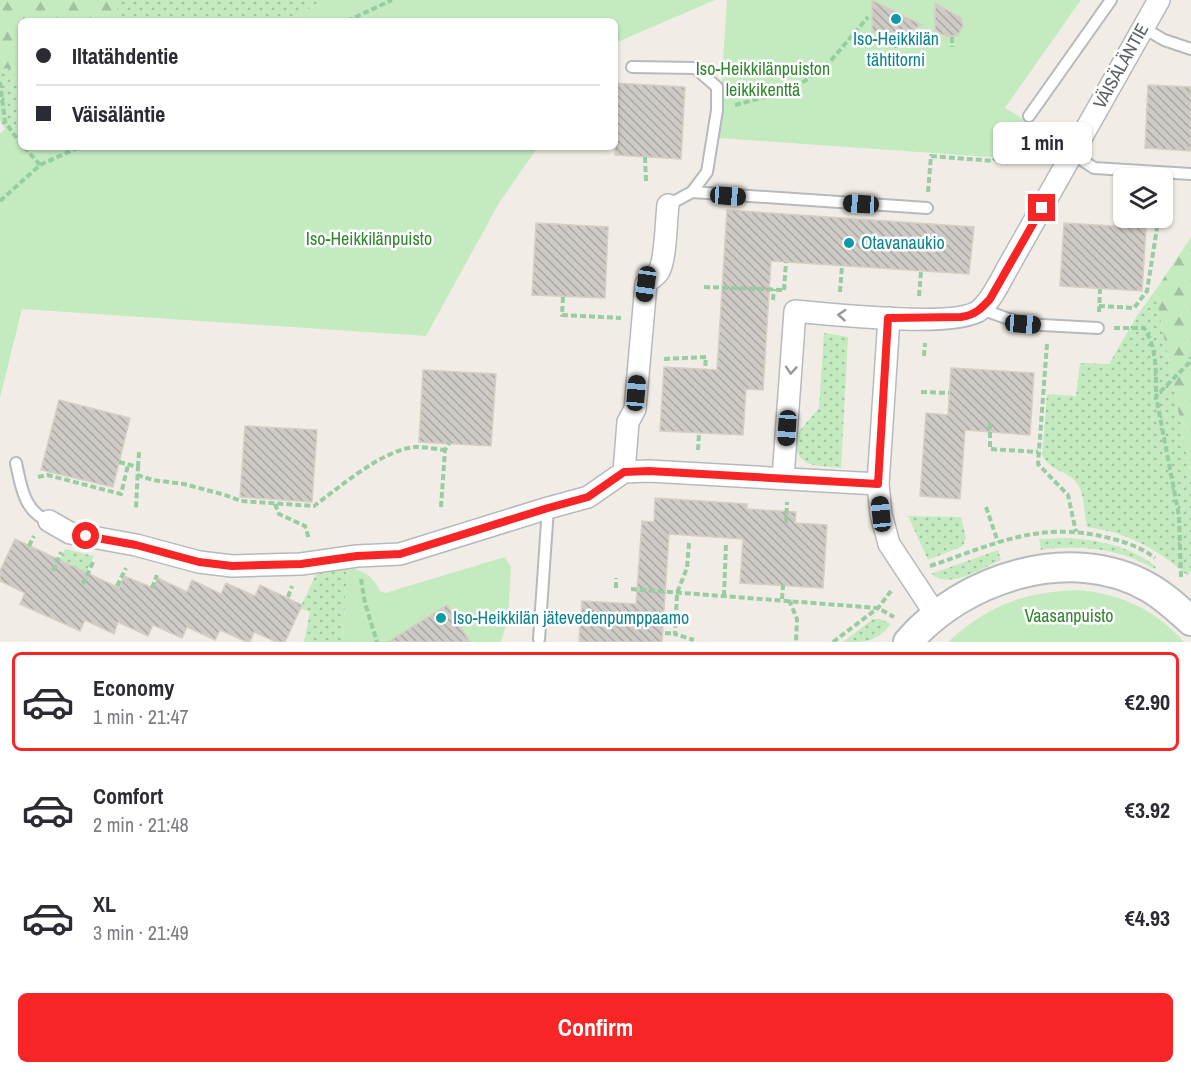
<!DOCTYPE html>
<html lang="en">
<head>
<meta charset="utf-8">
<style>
	body { margin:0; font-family:"Archivo Narrow",sans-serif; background:#f2f2f3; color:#2b2b33; height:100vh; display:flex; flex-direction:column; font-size:22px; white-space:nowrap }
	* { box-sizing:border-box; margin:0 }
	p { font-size:20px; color:#7c7c81 }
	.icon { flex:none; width:33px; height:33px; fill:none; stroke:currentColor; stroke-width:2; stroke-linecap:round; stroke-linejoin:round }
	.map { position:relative; height:642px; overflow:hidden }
	.side { display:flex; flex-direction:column; background:#fff; flex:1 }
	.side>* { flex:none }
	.guide { position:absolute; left:18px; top:18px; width:600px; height:132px; border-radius:9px; box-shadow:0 2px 4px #0004; display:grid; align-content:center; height:132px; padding:0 18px; background:#fff }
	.tools { position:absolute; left:1113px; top:168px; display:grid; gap:12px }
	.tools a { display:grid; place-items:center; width:60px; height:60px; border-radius:9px; background:#fff; box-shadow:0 2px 4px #0004; font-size:30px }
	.end { position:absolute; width:27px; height:27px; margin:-14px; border:8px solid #f72525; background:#fff; box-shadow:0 0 0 3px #fff }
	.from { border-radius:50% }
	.bubble { position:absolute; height:42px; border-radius:9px; background:#fff; box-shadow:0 2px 4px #0004; font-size:20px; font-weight:700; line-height:42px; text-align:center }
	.car { position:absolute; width:18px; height:36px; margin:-18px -9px; border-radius:8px; box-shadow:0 0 4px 2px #0007; background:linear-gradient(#222 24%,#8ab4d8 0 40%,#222 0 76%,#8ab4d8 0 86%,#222 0) }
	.guide b { display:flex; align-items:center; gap:21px; height:57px; font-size:22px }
	.guide b+b { border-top:2px solid #e1e1e2 }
	.guide i { width:15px; height:15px; background:#2b2b33 }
	ul { padding:10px 0 0; list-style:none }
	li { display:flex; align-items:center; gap:18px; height:99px; margin:0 12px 9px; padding:0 6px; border:3px solid transparent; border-radius:9px }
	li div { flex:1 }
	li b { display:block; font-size:22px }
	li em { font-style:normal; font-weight:700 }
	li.active { border-color:#f72525 }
	li>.icon { width:54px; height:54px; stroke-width:1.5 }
	.button { display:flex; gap:12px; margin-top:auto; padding:12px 18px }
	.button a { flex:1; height:69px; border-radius:9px; background:#f72525; color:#fff; font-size:24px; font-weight:700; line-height:69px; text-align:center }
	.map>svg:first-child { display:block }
	.grass { fill:url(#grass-dots) }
	.forest { fill:url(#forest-firs) }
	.park { fill:#c4eac0 }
	.building { fill:url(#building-back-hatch); stroke:#d6cfc3; stroke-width:1.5 }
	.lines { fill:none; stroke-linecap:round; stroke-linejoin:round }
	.lane-casing { stroke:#b6b9bd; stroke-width:14 }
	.street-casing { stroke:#b6b9bd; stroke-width:24 }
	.secondary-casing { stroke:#b7bbc0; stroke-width:32 }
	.path { stroke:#98cca3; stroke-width:4; stroke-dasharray:6 3; stroke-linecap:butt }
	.lane { stroke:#fff; stroke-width:10 }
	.street { stroke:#fff; stroke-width:21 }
	.secondary { stroke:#fff; stroke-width:28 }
	.oneway { stroke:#96999c }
	.route { stroke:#f72525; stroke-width:8 }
	.culture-dot { fill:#0f9aa8; stroke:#fff; stroke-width:2 }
	.labels { text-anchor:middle; stroke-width:5; stroke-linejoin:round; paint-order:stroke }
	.culture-label { font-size:18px; fill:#0d838f; stroke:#fff; text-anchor:start }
	.street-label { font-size:18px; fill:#5d6267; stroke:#fff }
	.park-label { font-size:18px; fill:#30852e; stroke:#fff }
</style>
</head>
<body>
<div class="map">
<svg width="1191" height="642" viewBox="0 0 1191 642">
	<defs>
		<pattern id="grass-dots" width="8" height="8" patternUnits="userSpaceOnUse" patternTransform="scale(1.5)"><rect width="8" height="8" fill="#c4eac0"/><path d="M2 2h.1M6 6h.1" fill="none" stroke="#a2c1a0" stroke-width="1.8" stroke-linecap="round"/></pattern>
		<pattern id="forest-firs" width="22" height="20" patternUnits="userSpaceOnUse" patternTransform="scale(1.5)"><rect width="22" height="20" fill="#c4eac0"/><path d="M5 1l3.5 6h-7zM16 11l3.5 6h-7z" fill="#a2c1a0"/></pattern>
		<pattern id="building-back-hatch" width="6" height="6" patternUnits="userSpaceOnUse" patternTransform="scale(1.5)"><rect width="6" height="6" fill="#cecac5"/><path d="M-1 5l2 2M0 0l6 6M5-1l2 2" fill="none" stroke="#aaa7a4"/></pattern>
	</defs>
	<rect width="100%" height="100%" fill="#f1ede6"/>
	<g class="grass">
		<polygon points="113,0 326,0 286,21 123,21"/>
		<polygon points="13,68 21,103 21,147 0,217 0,134 5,129 0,121 0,69"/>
		<path d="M 1155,291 L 1191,475 L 1191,570 L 1188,576 C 1156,548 1129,533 1087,527 C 1084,512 1085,487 1072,478 C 1060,469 1049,469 1042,455 L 1047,394 L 1076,396 L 1080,363 L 1109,364 L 1138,314 Z"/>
		<path d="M 824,333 L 848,337 L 841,468 C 816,465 793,469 796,435 L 819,408 Z"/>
		<polygon points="908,516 961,517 966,538 963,546 928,560"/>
		<path d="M 1070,538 C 1101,541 1131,546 1156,567 L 1154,569 C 1122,549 1078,544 1041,550 L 1039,539 Z"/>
		<polygon points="65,549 94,556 81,583 54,572"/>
		<path d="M 998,550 L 1001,560 C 982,568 950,590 931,574 Z"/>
		<polygon points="347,567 343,642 304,642 310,612 300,608 317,572"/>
		<path d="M 873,619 L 880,619 L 891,624 C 876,642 868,642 843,642 Z"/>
	</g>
	<g class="forest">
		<polygon points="0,0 113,0 123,21 21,21 21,103 13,68 0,69"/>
		<polygon points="1191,237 1191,475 1155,291"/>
	</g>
	<g class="park">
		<polygon points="326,0 715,0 615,43 615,21 286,21"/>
		<polygon points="727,0 1081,0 1005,108 1039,129 1058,145 1048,161 718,138"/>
		<polygon points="21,125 21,147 538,147 499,203 426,336 22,309 0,398 0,134 5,129"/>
		<path d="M 505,557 L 511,567 L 508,619 L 501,642 L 343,642 L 347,567 C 363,570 373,576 380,591 L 385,593 Z"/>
		<path d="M 1078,590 C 1122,594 1154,609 1184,642 L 948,642 C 989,605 1023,592 1078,590 Z"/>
	</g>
	<g class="building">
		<polygon points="872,0 922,25 900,36 892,36 884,32 872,32"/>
		<polygon points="935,3 961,18 963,26 958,35 948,37 935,31"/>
		<polygon points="615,83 685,87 681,159 615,155"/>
		<polygon points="1148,85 1191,87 1191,151 1145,148"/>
		<polygon points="727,210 974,227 969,274 771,261 763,390 746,389 743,435 660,431 664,367 717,370"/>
		<polygon points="536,223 608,227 605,298 532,295"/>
		<polygon points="1064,223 1146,228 1142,291 1060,286"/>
		<polygon points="951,368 1034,373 1030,435 965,430 960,499 920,496 926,413 948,415"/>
		<polygon points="423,370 496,374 491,446 419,442"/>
		<polygon points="59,400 130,418 113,487 41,470"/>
		<polygon points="245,426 317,430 312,502 240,497"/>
		<polygon points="655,498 747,504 747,509 796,512 795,523 827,525 823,588 740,583 743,539 669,534 662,642 579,642 582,601 636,604 642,521 654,522"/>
		<polygon points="15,539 119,588 124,576 153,588 158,578 187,592 192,580 221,594 226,583 255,596 260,585 302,605 285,642 276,642 254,632 250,642 247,642 220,630 215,640 187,627 182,638 153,625 148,636 118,622 114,634 85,620 80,631 20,604 25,593 0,581 0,571"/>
		<polygon points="447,605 470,642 388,642"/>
	</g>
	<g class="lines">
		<g class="lane-casing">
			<g id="lane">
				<polyline points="1142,27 1164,40 1191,49"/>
				<polyline points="632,67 695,68 717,87 717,110 707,172 692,192"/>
				<polyline points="1029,116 1111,0"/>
				<polyline points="1073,154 1094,168 1191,174"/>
				<polyline points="668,205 692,192 927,208"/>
				<polyline points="981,309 1023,324 1098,328"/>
				<path d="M 16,463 C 21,486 24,512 49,521"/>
				<polyline points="539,639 548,508"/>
			</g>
		</g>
		<g class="street-casing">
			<g id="street">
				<polyline points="889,318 878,484 881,514 889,544 936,615"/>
				<path d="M 624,472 L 628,422 L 635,409 L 646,284 C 650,278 656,277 659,271 C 666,259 666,220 668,205"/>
				<path d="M 783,478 L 795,311 C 828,314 960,329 981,309 C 994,297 1002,277 1011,262 L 1159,0"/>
				<polyline points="49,521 70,533 136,545 199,562 232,566 301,564 357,556 400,554 548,508 588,497 624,472 649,471 878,484"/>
			</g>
		</g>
		<g class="secondary-casing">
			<path id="secondary" d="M 908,642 C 963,578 1070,543 1148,587 C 1164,596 1178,609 1191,621"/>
		</g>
		<g class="path">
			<polyline points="347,21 392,0"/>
			<polyline points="896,37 896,48"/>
			<polyline points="952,37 952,47"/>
			<polyline points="0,82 5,122 21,144"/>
			<polyline points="735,105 792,90 828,64 868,17"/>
			<polyline points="24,147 40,165"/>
			<polyline points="645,157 646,181"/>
			<polyline points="928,192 931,156 993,161 1019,128"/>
			<polyline points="0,201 40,165 79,147"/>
			<polyline points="704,287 784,290"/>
			<polyline points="784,290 786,262"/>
			<polyline points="840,292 842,266"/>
			<polyline points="919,296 921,271"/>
			<polyline points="563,297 562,315 621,318"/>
			<polyline points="773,300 774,289"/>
			<polyline points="1099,306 1134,308 1147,291 1157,228"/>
			<polyline points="1099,312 1100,289"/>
			<path d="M 1114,328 L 1144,328 C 1157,347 1156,372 1156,395"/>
			<polyline points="1047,344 1038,464 1068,495 1076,532"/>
			<polyline points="924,356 925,343"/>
			<polyline points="664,359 706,357 705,369"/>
			<polyline points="921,392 949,393"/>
			<polyline points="990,423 990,449 1038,452"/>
			<polyline points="698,450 699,433"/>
			<polyline points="119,462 138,467 136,508"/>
			<polyline points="138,467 139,452"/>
			<path d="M 137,475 L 153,480 L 184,484 L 225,495 L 241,501 L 314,506 C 340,487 383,449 416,447 C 425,447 436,449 445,450"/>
			<polyline points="38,477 47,475 121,494 128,465"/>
			<polyline points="275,504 279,514 305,526 309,539"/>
			<polyline points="441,507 445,450 449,443"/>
			<polyline points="986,507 998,542"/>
			<polyline points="786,523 787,502"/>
			<polyline points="689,543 687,568 677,593 675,634 694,640"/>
			<polyline points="29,546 34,536"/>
			<path d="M 930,566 C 995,544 1040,520 1109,538 C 1126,542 1142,548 1155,558"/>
			<polyline points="53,571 61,552"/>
			<polyline points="1181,577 1179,516 1156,396 1189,363 1191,357"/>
			<polyline points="361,579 365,603 377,642"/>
			<polyline points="83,584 94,560"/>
			<polyline points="117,586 126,568"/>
			<polyline points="152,588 157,575"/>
			<polyline points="616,588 616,578"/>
			<polyline points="631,589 878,608 894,617"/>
			<polyline points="724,596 726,544"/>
			<polyline points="288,597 292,586"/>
			<polyline points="782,599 783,585"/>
			<polyline points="789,600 797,619 796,642"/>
			<polyline points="665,633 675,634"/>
			<polyline points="833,642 878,608 891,591"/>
		</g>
		<use href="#lane" class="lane"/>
		<use href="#street" class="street"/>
		<use href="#secondary" class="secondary"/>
	</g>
	<defs><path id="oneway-chevron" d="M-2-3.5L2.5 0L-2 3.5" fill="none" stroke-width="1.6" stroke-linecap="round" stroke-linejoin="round" transform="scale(1.5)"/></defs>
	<g class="oneway">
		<use href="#oneway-chevron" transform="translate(842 315) rotate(-176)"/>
		<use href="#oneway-chevron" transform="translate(791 370) rotate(94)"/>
	</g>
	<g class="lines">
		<path class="route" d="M 86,536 L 136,545 L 199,562 L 232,566 L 301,564 L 357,556 L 400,554 L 548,508 L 588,497 L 624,472 L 649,471 L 878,484 L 888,318 L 961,317 C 975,315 981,309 990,299 L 1042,208"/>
	</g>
	<g class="culture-dot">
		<circle cx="896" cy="19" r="6"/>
		<circle cx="849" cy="243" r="6"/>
		<circle cx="441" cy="618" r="6"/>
	</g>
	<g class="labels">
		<g class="culture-label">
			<text x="896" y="45" text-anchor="middle">Iso-Heikkilän<tspan x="896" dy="21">tähtitorni</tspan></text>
			<text x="861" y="249">Otavanaukio</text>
			<text x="453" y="624">Iso-Heikkilän jätevedenpumppaamo</text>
		</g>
		<g class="street-label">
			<text transform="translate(1121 66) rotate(-61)" y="6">VÄISÄLÄNTIE</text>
		</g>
		<g class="park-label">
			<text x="763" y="75">Iso-Heikkilänpuiston<tspan x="763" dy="21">leikkikenttä</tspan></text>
			<text x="369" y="245">Iso-Heikkilänpuisto</text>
			<text x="1069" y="622">Vaasanpuisto</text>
		</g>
	</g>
</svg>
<div class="tools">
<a><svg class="icon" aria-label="layers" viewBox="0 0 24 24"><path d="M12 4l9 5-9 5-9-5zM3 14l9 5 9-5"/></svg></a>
</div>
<i class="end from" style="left:86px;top:536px"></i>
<i class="end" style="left:1042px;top:208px"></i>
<div class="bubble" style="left:993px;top:122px;width:99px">1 min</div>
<i class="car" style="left:728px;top:196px;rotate:94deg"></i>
<i class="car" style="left:861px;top:204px;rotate:273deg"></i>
<i class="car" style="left:646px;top:284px;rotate:188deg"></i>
<i class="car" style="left:1023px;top:324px;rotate:94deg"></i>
<i class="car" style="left:636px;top:393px;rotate:5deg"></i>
<i class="car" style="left:787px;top:428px;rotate:184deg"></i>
<i class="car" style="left:881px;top:514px;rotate:354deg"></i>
<div class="guide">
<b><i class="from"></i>Iltatähdentie</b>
<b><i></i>Väisäläntie</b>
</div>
</div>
<section class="side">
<ul>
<li class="active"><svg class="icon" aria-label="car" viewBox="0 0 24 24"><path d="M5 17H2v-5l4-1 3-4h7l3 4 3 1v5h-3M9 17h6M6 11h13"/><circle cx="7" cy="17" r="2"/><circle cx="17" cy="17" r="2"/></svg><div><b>Economy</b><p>1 min · 21:47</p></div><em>€2.90</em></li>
<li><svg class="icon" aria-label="car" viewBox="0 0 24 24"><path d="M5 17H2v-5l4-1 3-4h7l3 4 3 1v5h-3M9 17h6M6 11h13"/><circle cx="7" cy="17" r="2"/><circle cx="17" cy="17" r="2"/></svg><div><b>Comfort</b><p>2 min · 21:48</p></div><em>€3.92</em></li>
<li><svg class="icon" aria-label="car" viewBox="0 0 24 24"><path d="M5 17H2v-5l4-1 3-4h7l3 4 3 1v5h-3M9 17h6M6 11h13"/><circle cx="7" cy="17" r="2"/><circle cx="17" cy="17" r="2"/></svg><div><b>XL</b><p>3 min · 21:49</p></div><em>€4.93</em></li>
</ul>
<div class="button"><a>Confirm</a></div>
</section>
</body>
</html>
